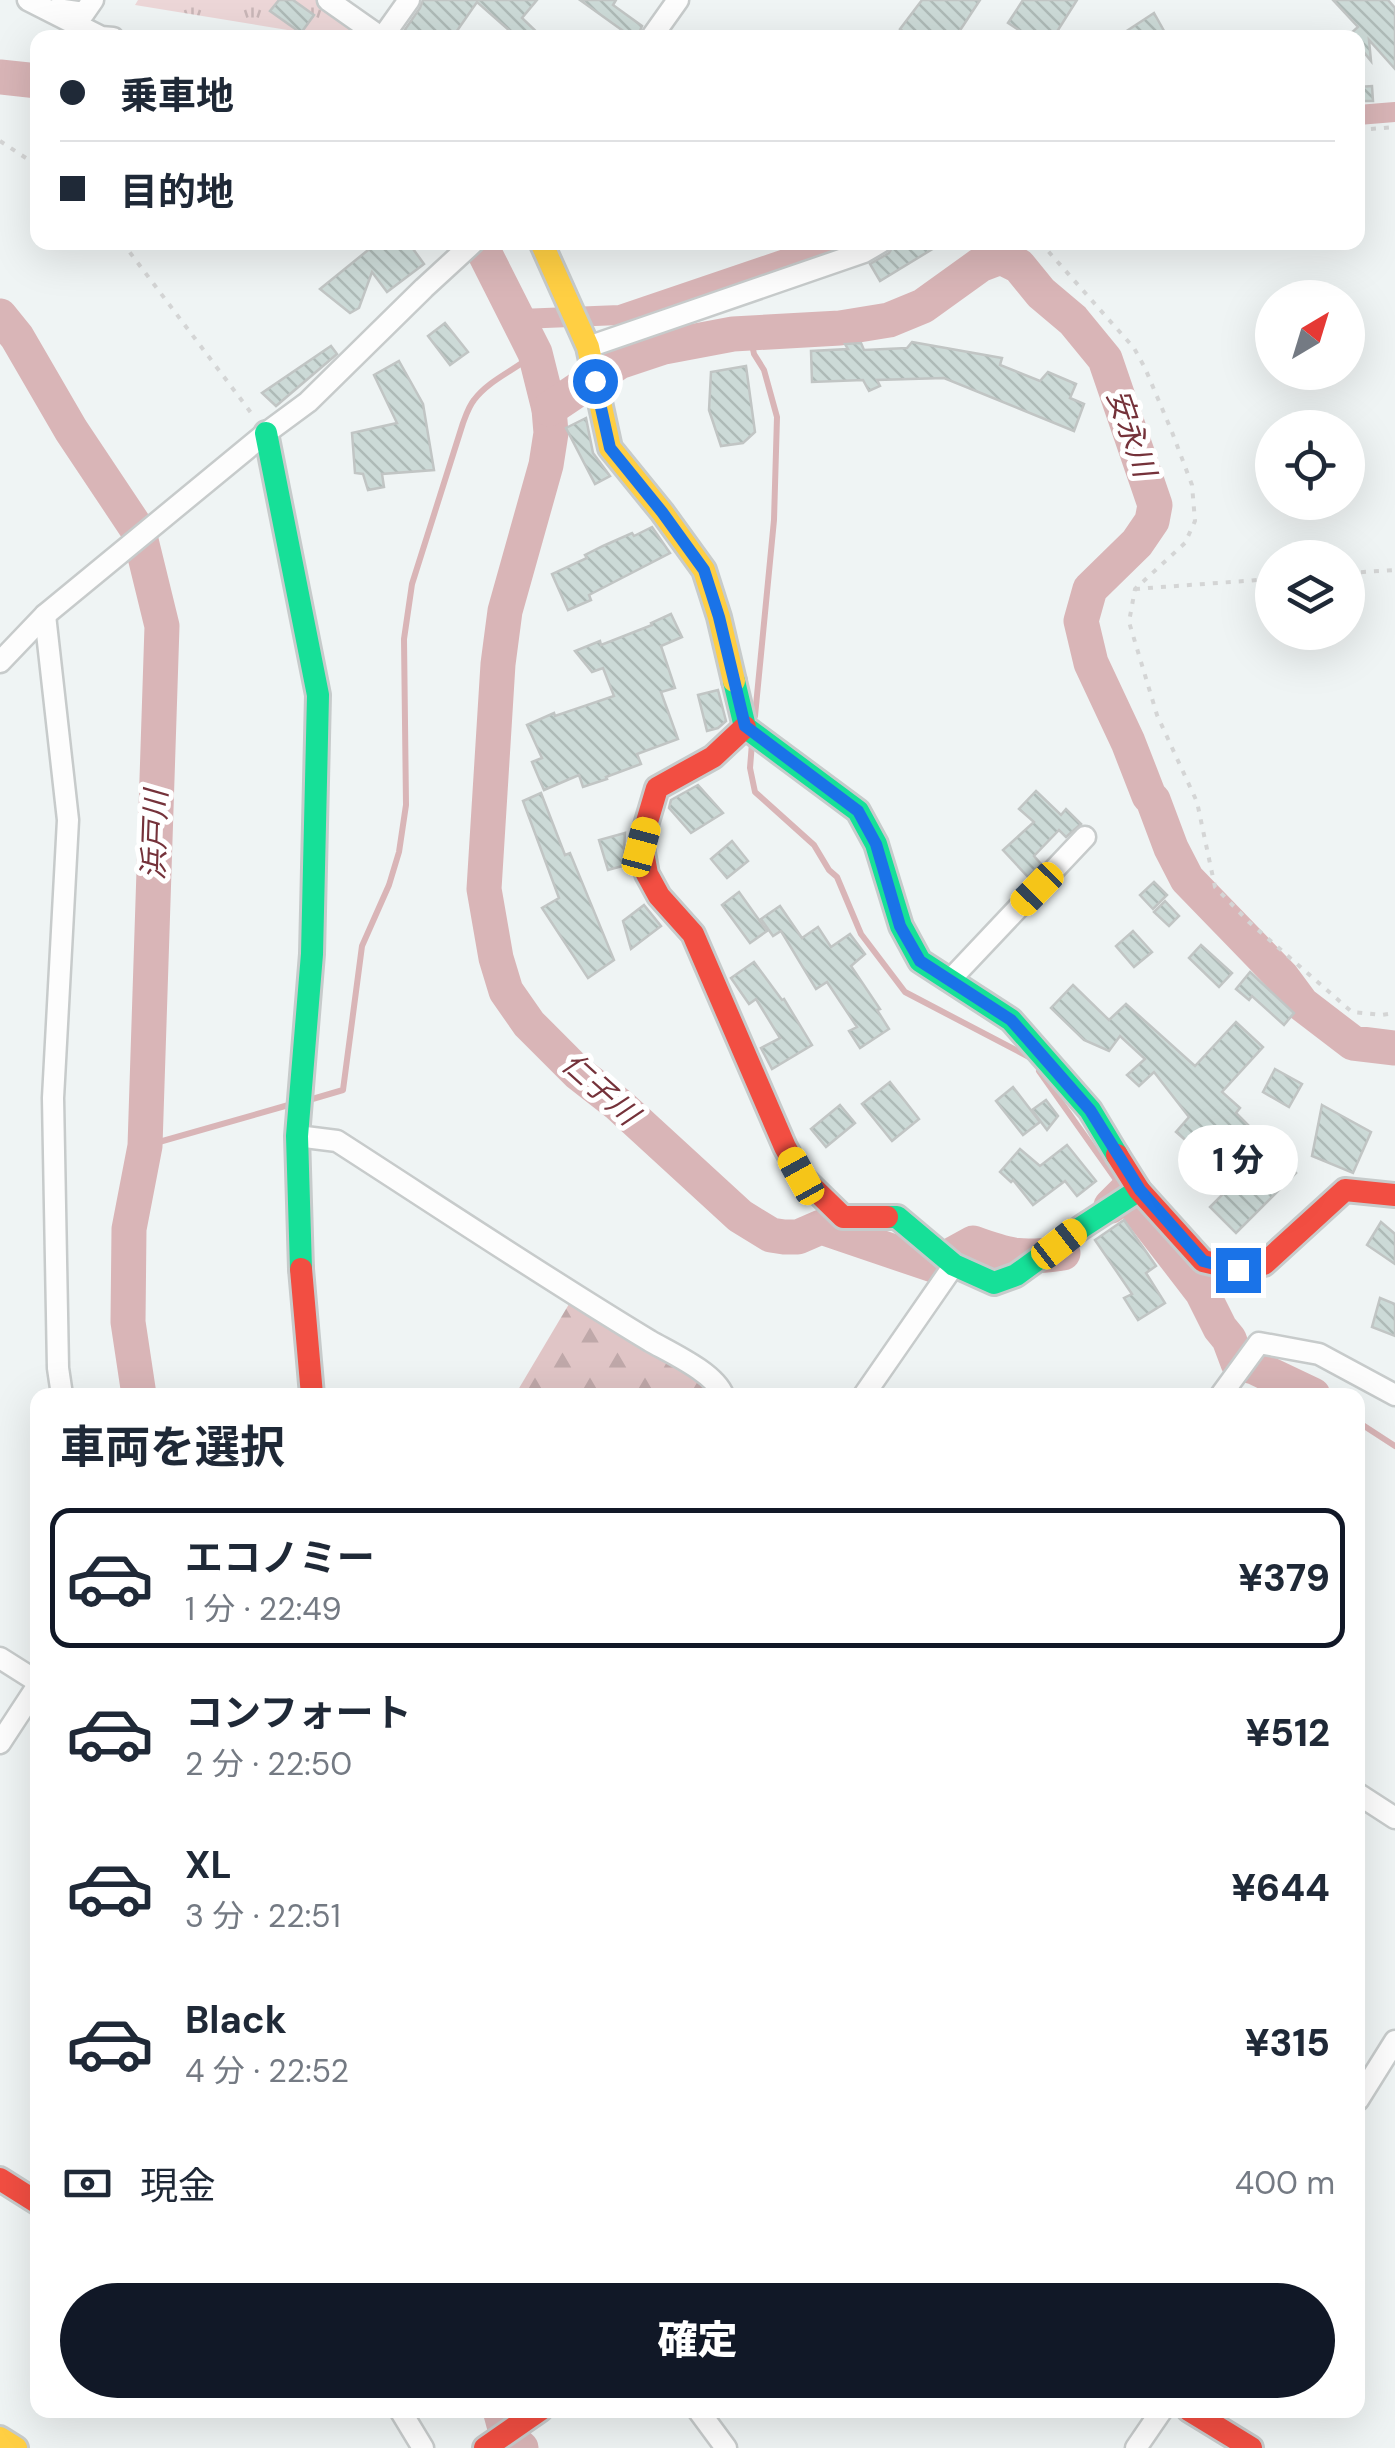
<!DOCTYPE html>
<html lang="ja">
<head>
<meta charset="utf-8">
<style>
	body { margin:0; font-family:"DM Sans","Noto Sans JP",sans-serif; background:#f6f6f7; color:#1f2937; height:100vh; display:flex; flex-direction:column; font-size:38px; white-space:nowrap }
	* { box-sizing:border-box; margin:0 }
	p { font-size:32px; color:#747a83 }
	.icon { flex:none; width:55px; height:55px; fill:none; stroke:currentColor; stroke-width:2; stroke-linecap:round; stroke-linejoin:round }
	.map { position:relative; flex:1; overflow:hidden }
	.drawer { position:absolute; left:30px; top:1388px; width:1335px; height:1030px; display:flex; flex-direction:column; background:#fff; border-radius:20px; box-shadow:0 10px 40px #0002 }
	.drawer>* { flex:none }
	.banner { position:absolute; left:30px; top:30px; width:1335px; height:220px; border-radius:20px; box-shadow:0 10px 40px #0002; display:grid; align-content:center; height:220px; padding:0 30px; background:#fff }
	.needle { width:65px; rotate:38deg }
	.tools { position:absolute; left:1255px; top:280px; display:grid; gap:20px }
	.tools a { display:grid; place-items:center; width:110px; height:110px; border-radius:50%; background:#fff; box-shadow:0 10px 40px #0002; font-size:50px }
	.end { position:absolute; width:45px; height:45px; margin:-22px; border:12px solid #1a73e8; background:#fff; box-shadow:0 0 0 5px #fff }
	.from { border-radius:50% }
	.bubble { position:absolute; height:70px; border-radius:35px; background:#fff; box-shadow:0 10px 40px #0002; font-size:32px; font-weight:800; line-height:70px; text-align:center }
	.car { position:absolute; width:30px; height:60px; margin:-30px -15px; border-radius:12px; box-shadow:0 0 8px 2px #0007; background:linear-gradient(#f5c518 24%,#345 0 40%,#f5c518 0 76%,#345 0 86%,#f5c518 0) }
	.banner b { display:flex; align-items:center; gap:35px; height:95px; font-size:38px }
	.banner b+b { border-top:2px solid #e0e1e3 }
	.banner i { width:25px; height:25px; background:#1f2937 }
	ul { padding:0; list-style:none }
	li { display:flex; align-items:center; gap:30px; height:140px; margin:0 20px 15px; padding:0 10px; border:5px solid transparent; border-radius:20px }
	li div { flex:1 }
	li b { display:block; font-size:38px }
	li em { font-style:normal; font-weight:800 }
	li.on { border-color:#111827 }
	li>.icon { width:90px; height:90px; stroke-width:1.5 }
	h2 { padding:0 30px; font-size:45px; line-height:120px }
	.pay { display:flex; align-items:center; gap:25px; height:110px; padding:0 30px; font-size:38px }
	.pay p { margin-inline-start:auto }
	.action { display:flex; gap:20px; margin-top:auto; padding:20px 30px }
	.action a { flex:1; height:115px; border-radius:60px; background:#111827; color:#fff; font-size:40px; font-weight:800; line-height:115px; text-align:center }
	.map>svg:first-child { display:block }
	.grass { fill:url(#grass-tufts) }
	.forest { fill:url(#forest-firs) }
	.lines { fill:none; stroke-linecap:round; stroke-linejoin:round }
	.stream { stroke:#d9b5b7; stroke-width:6 }
	.canal { stroke:#d9b5b7; stroke-width:20 }
	.river { stroke:#d9b5b7; stroke-width:35 }
	.building { fill:url(#building-back-hatch); stroke:#c1c5c4; stroke-width:2.5 }
	.street-casing { stroke:#c7cbcb; stroke-width:25 }
	.fast-casing { stroke:#c7cbcb; stroke-width:28 }
	.slow-casing { stroke:#c7cbcb; stroke-width:28 }
	.jam-casing { stroke:#c7cbcb; stroke-width:28 }
	.path { stroke:#d4d5d5; stroke-width:4; stroke-dasharray:5 8; stroke-linecap:butt }
	.street { stroke:#fdfdfd; stroke-width:20 }
	.fast { stroke:#16e098; stroke-width:22 }
	.slow { stroke:#ffcf43; stroke-width:22 }
	.jam { stroke:#f24e42; stroke-width:22 }
	.route { stroke:#1a73e8; stroke-width:12 }
	.labels { text-anchor:middle; stroke-width:10; stroke-linejoin:round; paint-order:stroke }
	.water-label { font-size:30px; font-style:italic; fill:#75323a; stroke:#fff }
</style>
</head>
<body>
<div class="map">
<svg width="1395" height="2448" viewBox="0 0 1395 2448">
	<defs>
		<pattern id="grass-tufts" width="24" height="20" patternUnits="userSpaceOnUse" patternTransform="scale(2.5)"><rect width="24" height="20" fill="#ecd6d7"/><path d="M3 7l-1-3M5 7V3M7 7l1-3M15 17l-1-3M17 17v-4M19 17l1-3" fill="none" stroke="#c9b6b7"/></pattern>
		<pattern id="forest-firs" width="22" height="20" patternUnits="userSpaceOnUse" patternTransform="scale(2.5)"><rect width="22" height="20" fill="#e0c5c6"/><path d="M5 1l3.5 6h-7zM16 11l3.5 6h-7z" fill="#bfa8a9"/></pattern>
		<pattern id="building-back-hatch" width="6" height="6" patternUnits="userSpaceOnUse" patternTransform="scale(2.5)"><rect width="6" height="6" fill="#ccdad7"/><path d="M-1 5l2 2M0 0l6 6M5-1l2 2" fill="none" stroke="#aebab7"/></pattern>
	</defs>
	<rect width="100%" height="100%" fill="#eff4f4"/>
	<polygon class="grass" points="138,0 317,0 370,37 330,37 135,5"/>
	<polygon class="forest" points="569,1304 706,1385 701,1395 515,1395"/>
	<g class="lines">
		<g class="stream">
			<polyline points="750,335 754,354 764,370 777,417 774,520 755,716"/>
			<polyline points="752,743 750,768 755,792 814,845 829,870 837,877 861,934 905,992 1029,1057"/>
			<polyline points="1039,1071 1124,1191"/>
			<path d="M 309,1100 L 343,1090 L 362,946 L 389,885 L 399,852 L 406,805 L 404,639 L 412,584 L 463,423 C 466,415 469,406 474,400 C 490,379 516,370 535,353"/>
			<polyline points="145,1146 292,1104"/>
			<polyline points="1358,1422 1395,1446"/>
		</g>
		<g class="canal">
			<polyline points="1358,115 1395,112"/>
			<polyline points="520,319 620,315 835,242"/>
		</g>
		<g class="river">
			<polyline points="0,77 38,81"/>
			<path d="M 479,242 L 535,353 L 549,409 L 551,433 L 546,465 L 505,611 L 498,664 L 484,889 L 496,958 L 506,991 L 529,1024 L 578,1073 L 619,1105 L 740,1216 L 771,1235 L 784,1237 L 798,1237 L 821,1227 L 933,1265 L 973,1243 C 1011,1257 1023,1259 1063,1253"/>
			<polyline points="0,316 17,337 71,430 139,532 162,626 145,1146 129,1229 128,1322 139,1395"/>
			<polyline points="549,409 619,362 664,347 733,334 840,328 889,320 923,306 980,265 1001,257 1019,266 1041,293 1073,320 1105,359 1155,505 1152,521 1137,543 1090,589 1081,621 1091,663 1128,742 1149,796 1153,800 1171,848 1187,879 1282,977 1302,1004 1353,1043 1395,1048"/>
			<polyline points="1111,1206 1125,1192 1202,1292 1220,1328 1229,1339 1238,1363 1254,1367 1313,1395"/>
			<polyline points="500,2410 507,2436 521,2448"/>
		</g>
	</g>
	<g class="building">
		<polygon points="279,0 293,0 314,15 301,33 270,11"/>
		<polygon points="423,0 537,0 522,18 543,38 518,38 477,2 452,38 412,38 404,31 420,8"/>
		<polygon points="580,0 616,0 613,5 642,26 637,38 633,38"/>
		<polygon points="922,0 980,0 955,38 911,38 900,29"/>
		<polygon points="1023,0 1077,0 1053,38 1031,38 1008,23"/>
		<polygon points="1333,0 1388,0 1395,8 1395,69 1369,40 1371,61 1358,45 1358,38 1349,35 1358,27"/>
		<polygon points="1154,13 1168,38 1116,38"/>
		<polygon points="1372,86 1373,101 1358,101 1358,87"/>
		<polygon points="378,242 408,242 424,264 387,292 372,272 359,308 350,313 320,289"/>
		<polygon points="895,242 944,242 880,281 870,264 889,253"/>
		<polygon points="445,323 468,352 450,365 428,336"/>
		<polygon points="912,342 1002,358 1000,365 1040,381 1048,372 1076,384 1070,398 1084,404 1074,431 944,378 877,380 880,386 869,391 863,380 812,382 811,351 848,349 845,344 861,343 864,350 907,348"/>
		<polygon points="331,346 337,354 276,406 262,393"/>
		<polygon points="399,361 423,404 434,470 382,474 384,487 368,490 363,474 355,473 352,433 397,423 374,375"/>
		<polygon points="746,366 755,432 743,443 721,446 709,410 711,372"/>
		<polygon points="586,418 593,453 610,476 595,484 566,428"/>
		<polygon points="652,527 670,553 589,595 591,600 568,610 552,574 587,558 585,555 603,546 632,533 634,536"/>
		<polygon points="671,614 682,637 661,646 675,688 661,692 678,739 637,754 641,764 606,777 607,779 583,787 579,775 544,790 532,762 542,758 527,725 554,713 555,716 614,696 603,668 592,672 575,651 600,641 601,645 652,625 651,623"/>
		<polygon points="718,690 726,721 718,728 707,731 698,695"/>
		<polygon points="698,785 723,813 691,833 669,808 671,800"/>
		<polygon points="1036,791 1061,815 1066,809 1081,824 1066,837 1059,830 1034,856 1041,864 1028,877 1003,850 1034,822 1019,809"/>
		<polygon points="541,793 565,855 570,853 614,960 588,978 542,908 559,898 523,801"/>
		<polygon points="625,833 624,849 626,865 608,870 599,840"/>
		<polygon points="732,841 748,861 727,878 711,859"/>
		<polygon points="1154,882 1167,895 1153,909 1140,895"/>
		<polygon points="739,892 767,931 750,943 722,905"/>
		<polygon points="1165,901 1179,916 1169,926 1154,912"/>
		<polygon points="644,905 661,926 631,949 623,921"/>
		<polygon points="780,906 802,938 818,927 831,947 850,934 865,954 851,966 880,1009 877,1010 889,1029 860,1048 849,1031 857,1027 827,982 816,989 781,931 773,936 761,919"/>
		<polygon points="1133,931 1152,952 1134,967 1116,946"/>
		<polygon points="1201,945 1232,973 1219,987 1189,958"/>
		<polygon points="754,962 782,1000 784,999 812,1045 772,1069 761,1048 780,1038 756,999 749,1004 731,978"/>
		<polygon points="1250,972 1294,1013 1284,1025 1252,996 1249,1000 1236,989"/>
		<polygon points="1073,985 1109,1020 1126,1004 1195,1066 1236,1022 1263,1047 1222,1092 1240,1108 1236,1113 1296,1173 1236,1233 1210,1207 1234,1183 1202,1151 1200,1153 1176,1132 1189,1117 1154,1072 1139,1086 1127,1075 1145,1059 1120,1036 1109,1051 1084,1040 1051,1008"/>
		<polygon points="1275,1069 1302,1084 1289,1107 1263,1092"/>
		<polygon points="890,1082 919,1119 892,1141 862,1104"/>
		<polygon points="1013,1087 1040,1122 1023,1135 996,1101"/>
		<polygon points="1046,1100 1058,1116 1047,1130 1032,1110"/>
		<polygon points="840,1105 855,1123 826,1147 811,1129"/>
		<polygon points="1322,1105 1371,1132 1353,1173 1312,1156"/>
		<polygon points="1067,1145 1096,1181 1077,1196 1065,1181 1033,1205 1013,1180 1011,1182 1000,1172 1020,1149 1040,1166"/>
		<polygon points="1124,1220 1156,1266 1146,1273 1165,1303 1138,1320 1124,1298 1132,1294 1095,1240"/>
		<polygon points="1381,1222 1395,1234 1395,1264 1367,1245"/>
		<polygon points="1380,1298 1395,1304 1395,1336 1372,1327"/>
	</g>
	<g class="lines">
		<g class="street-casing">
			<g id="street">
				<polyline points="28,0 101,37 113,38"/>
				<polyline points="328,0 382,38"/>
				<polyline points="57,9 84,13 93,0"/>
				<polyline points="382,38 409,0"/>
				<polyline points="651,38 678,0"/>
				<polyline points="588,347 864,252 881,242"/>
				<polyline points="45,615 68,820 53,1098 58,1368 62,1395"/>
				<polyline points="0,662 45,615 266,433 308,402 424,288 474,242"/>
				<polyline points="950,980 1085,837"/>
				<path d="M 297,1136 L 337,1141 C 441,1208 544,1277 650,1341 C 671,1353 715,1373 723,1395"/>
				<polyline points="864,1395 954,1265"/>
				<polyline points="1221,1395 1259,1343 1319,1354 1395,1395"/>
				<polyline points="0,1658 38,1682"/>
				<polyline points="0,1743 38,1685"/>
				<polyline points="1358,1794 1395,1818"/>
				<polyline points="1358,2100 1395,2041"/>
				<polyline points="400,2410 423,2448"/>
				<polyline points="698,2410 726,2448"/>
				<polyline points="1136,2448 1162,2410"/>
			</g>
		</g>
		<g class="fast-casing">
			<g id="fast">
				<polyline points="266,433 318,695 312,954 297,1136 301,1269"/>
				<polyline points="734,681 745,727 858,811 876,844 901,926 920,961 1011,1020 1090,1110 1117,1155"/>
				<polyline points="887,1217 897,1217 954,1265 994,1283 1016,1275 1082,1227 1139,1190"/>
			</g>
		</g>
		<g class="slow-casing">
			<g id="slow">
				<polyline points="541,242 588,347 610,448 662,512 704,570 719,617 734,681"/>
				<polyline points="0,2438 16,2448"/>
			</g>
		</g>
		<g class="jam-casing">
			<g id="jam">
				<polyline points="745,727 713,757 657,788 641,842 647,874 659,896 693,934 785,1147 801,1176 843,1217 887,1217"/>
				<polyline points="1117,1155 1139,1190 1203,1261 1237,1269 1264,1264 1345,1190 1395,1195"/>
				<polyline points="301,1269 312,1395"/>
				<polyline points="0,2179 38,2203"/>
				<polyline points="1189,2410 1251,2448"/>
				<polyline points="485,2448 540,2410"/>
			</g>
		</g>
		<g class="path">
			<polyline points="1358,130 1395,127"/>
			<polyline points="0,141 38,166"/>
			<polyline points="122,242 252,414"/>
			<polyline points="1040,242 1134,348 1145,368 1172,432 1192,485 1195,521 1185,543 1135,589 1129,622 1157,715 1197,802 1215,887 1249,922 1352,1012 1382,1015 1395,1013"/>
			<polyline points="1348,573 1395,570"/>
			<polyline points="1135,589 1272,579"/>
		</g>
		<use href="#street" class="street"/>
		<use href="#fast" class="fast"/>
		<use href="#slow" class="slow"/>
		<use href="#jam" class="jam"/>
	</g>
	<g class="lines">
		<polyline class="route" points="595,381 610,448 662,512 704,570 719,617 745,726 858,811 876,844 900,926 920,961 1011,1020 1090,1110 1140,1190 1203,1261 1238,1270"/>
	</g>
	<g class="labels">
		<g class="water-label">
			<text transform="translate(1131 433) rotate(71)" y="10">安永川</text>
			<text transform="translate(155 835) rotate(-88)" y="10">浜戸川</text>
			<text transform="translate(600 1089) rotate(42)" y="10">仁子川</text>
		</g>
	</g>
</svg>
<div class="tools">
<a><svg class="needle" viewBox="-14 -14 28 28"><path d="M0-13l5 13h-10z" fill="#e53935"/><path d="M0 13l5-13h-10z" fill="#747a83"/></svg></a>
<a><svg class="icon" aria-label="locate" viewBox="0 0 24 24"><circle cx="12" cy="12" r="6"/><path d="M12 2v4M12 18v4M2 12h4M18 12h4"/></svg></a>
<a><svg class="icon" aria-label="layers" viewBox="0 0 24 24"><path d="M12 4l9 5-9 5-9-5zM3 14l9 5 9-5"/></svg></a>
</div>
<i class="end from" style="left:595px;top:381px"></i>
<i class="end" style="left:1238px;top:1270px"></i>
<div class="bubble" style="left:1178px;top:1125px;width:120px">1 分</div>
<i class="car" style="left:641px;top:847px;rotate:15deg"></i>
<i class="car" style="left:1037px;top:889px;rotate:224deg"></i>
<i class="car" style="left:801px;top:1176px;rotate:331deg"></i>
<i class="car" style="left:1059px;top:1244px;rotate:52deg"></i>
<div class="banner">
<b><i class="from"></i>乗車地</b>
<b><i></i>目的地</b>
</div>
<section class="drawer">
<h2>車両を選択</h2>
<ul>
<li class="on"><svg class="icon" aria-label="car" viewBox="0 0 24 24"><path d="M5 17H2v-5l4-1 3-4h7l3 4 3 1v5h-3M9 17h6M6 11h13"/><circle cx="7" cy="17" r="2"/><circle cx="17" cy="17" r="2"/></svg><div><b>エコノミー</b><p>1 分 · 22:49</p></div><em>¥379</em></li>
<li><svg class="icon" aria-label="car" viewBox="0 0 24 24"><path d="M5 17H2v-5l4-1 3-4h7l3 4 3 1v5h-3M9 17h6M6 11h13"/><circle cx="7" cy="17" r="2"/><circle cx="17" cy="17" r="2"/></svg><div><b>コンフォート</b><p>2 分 · 22:50</p></div><em>¥512</em></li>
<li><svg class="icon" aria-label="car" viewBox="0 0 24 24"><path d="M5 17H2v-5l4-1 3-4h7l3 4 3 1v5h-3M9 17h6M6 11h13"/><circle cx="7" cy="17" r="2"/><circle cx="17" cy="17" r="2"/></svg><div><b>XL</b><p>3 分 · 22:51</p></div><em>¥644</em></li>
<li><svg class="icon" aria-label="car" viewBox="0 0 24 24"><path d="M5 17H2v-5l4-1 3-4h7l3 4 3 1v5h-3M9 17h6M6 11h13"/><circle cx="7" cy="17" r="2"/><circle cx="17" cy="17" r="2"/></svg><div><b>Black</b><p>4 分 · 22:52</p></div><em>¥315</em></li>
</ul>
<div class="pay"><svg class="icon" aria-label="cash" viewBox="0 0 24 24"><path d="M3 7h18v10H3z"/><circle cx="12" cy="12" r="2"/></svg>現金<p>400 m</p></div>
<div class="action"><a>確定</a></div>
</section>
</div>
</body>
</html>
